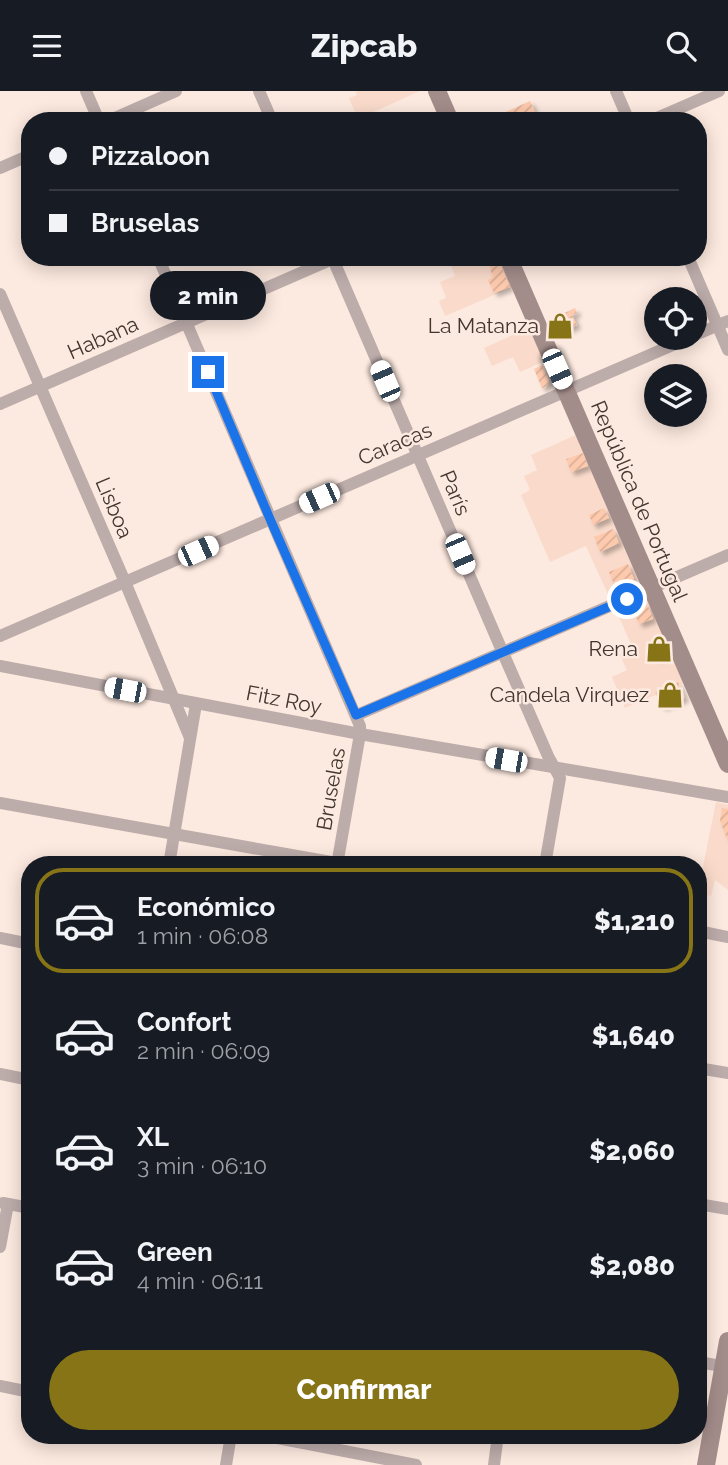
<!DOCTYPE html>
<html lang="es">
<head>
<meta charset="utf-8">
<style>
	body { margin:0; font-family:Raleway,sans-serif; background:#242831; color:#f1f3f6; height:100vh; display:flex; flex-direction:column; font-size:26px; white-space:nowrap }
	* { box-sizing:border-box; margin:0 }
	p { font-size:23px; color:#9ea1a6 }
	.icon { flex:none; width:38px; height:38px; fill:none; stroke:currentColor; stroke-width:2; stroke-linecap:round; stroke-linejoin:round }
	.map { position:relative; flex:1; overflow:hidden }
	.details { position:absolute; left:21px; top:765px; width:686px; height:588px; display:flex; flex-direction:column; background:#171b24; border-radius:28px; box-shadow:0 4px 18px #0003 }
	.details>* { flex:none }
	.hud { position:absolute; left:21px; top:21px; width:686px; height:154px; border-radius:28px; box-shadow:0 4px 18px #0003; display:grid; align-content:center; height:154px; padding:0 28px; background:#171b24 }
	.tools { position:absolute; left:644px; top:196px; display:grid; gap:14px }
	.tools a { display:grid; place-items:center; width:63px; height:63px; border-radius:50%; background:#171b24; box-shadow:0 4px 18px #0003; font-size:35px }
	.end { position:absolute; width:32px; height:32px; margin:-16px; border:9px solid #1a73e8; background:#fff; box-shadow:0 0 0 4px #fff }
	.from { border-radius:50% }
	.bubble { position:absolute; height:49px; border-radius:24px; background:#171b24; box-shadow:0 4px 18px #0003; font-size:23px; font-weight:800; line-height:49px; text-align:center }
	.car { position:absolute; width:21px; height:42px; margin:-21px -10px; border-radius:9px; box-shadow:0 0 5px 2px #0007; background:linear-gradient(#fff 24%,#345 0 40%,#fff 0 76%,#345 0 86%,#fff 0) }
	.hud b { display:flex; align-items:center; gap:24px; height:66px; font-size:26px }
	.hud b+b { border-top:2px solid #363941 }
	.hud i { width:18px; height:18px; background:#f1f3f6 }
	ul { padding:12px 0 0; list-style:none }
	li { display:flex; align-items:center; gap:21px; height:105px; margin:0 14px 10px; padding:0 14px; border:4px solid transparent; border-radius:28px }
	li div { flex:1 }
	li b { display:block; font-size:26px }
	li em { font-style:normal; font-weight:800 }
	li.selected { border-color:#867416 }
	li>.icon { width:63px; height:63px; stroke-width:1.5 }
	.action { display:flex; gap:14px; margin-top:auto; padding:14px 28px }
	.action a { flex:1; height:80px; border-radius:42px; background:#867416; color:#fff; font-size:28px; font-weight:800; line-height:80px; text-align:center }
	header { display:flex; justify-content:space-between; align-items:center; height:91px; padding:0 28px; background:#171b24; font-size:32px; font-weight:800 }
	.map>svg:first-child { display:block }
	.built { fill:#fadbcb }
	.building { fill:url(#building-hatch); filter:url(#shadow) }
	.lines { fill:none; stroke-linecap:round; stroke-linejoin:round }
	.street { stroke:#bcacaa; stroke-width:12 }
	.secondary { stroke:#a38d8a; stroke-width:18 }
	.route { stroke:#1a73e8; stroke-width:9 }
	.labels { text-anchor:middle; stroke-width:5; stroke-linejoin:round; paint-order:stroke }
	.poi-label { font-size:21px; fill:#41352e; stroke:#fce9df; text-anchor:end }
	.street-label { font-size:21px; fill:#41352e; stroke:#fce9df }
</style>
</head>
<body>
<header><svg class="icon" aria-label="menu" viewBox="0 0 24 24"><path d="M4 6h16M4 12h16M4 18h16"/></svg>Zipcab<svg class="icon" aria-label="search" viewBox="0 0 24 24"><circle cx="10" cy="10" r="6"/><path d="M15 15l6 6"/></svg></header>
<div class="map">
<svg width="728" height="1374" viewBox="0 0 728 1374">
	<defs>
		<pattern id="building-hatch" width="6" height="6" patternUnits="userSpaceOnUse" patternTransform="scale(1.75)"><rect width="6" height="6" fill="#fecaae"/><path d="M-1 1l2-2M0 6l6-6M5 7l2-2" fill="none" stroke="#dbae96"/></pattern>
		<filter id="shadow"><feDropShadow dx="4" dy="4" stdDeviation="2" flood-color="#0004"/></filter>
	</defs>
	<rect width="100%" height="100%" fill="#fce9df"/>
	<g class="built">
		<polygon points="356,0 420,0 358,28 349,7 357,4"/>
		<polygon points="457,166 500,166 513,196 445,225 439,210 446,207 440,191 455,185 449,170"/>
		<polygon points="530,236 545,270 520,281 513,266 492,275 484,257"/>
		<polygon points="578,343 641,488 639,496 611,510 586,455 550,471 521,404 530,399 524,385 537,379 531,364"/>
		<polygon points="643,507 646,507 649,510 684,592 625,617 612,586 627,579 620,564 633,558 616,519"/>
		<polygon points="716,711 728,714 728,799 715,789 711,805 698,802 698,800"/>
	</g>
	<g class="building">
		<polygon points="530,10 539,29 536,30 486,30"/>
		<polygon points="499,170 510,196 494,202 488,189 493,186 489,174"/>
		<polygon points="575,217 577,222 572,224 577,234 561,241 554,227"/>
		<polygon points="542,274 549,290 546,296 542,297 534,278"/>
		<polygon points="583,362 588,375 571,381 566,368"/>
		<polygon points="604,417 609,427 593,434 589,424"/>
		<polygon points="613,438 619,452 600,461 594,446"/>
		<polygon points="628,473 634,488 629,495 617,501 609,481"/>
		<polygon points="641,511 648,515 653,528 639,533 632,515"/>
		<polygon points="661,548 668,563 656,568 650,553"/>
		<polygon points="678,591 685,607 662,616 655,601"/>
		<polygon points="722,717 728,718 728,750 720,730"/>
	</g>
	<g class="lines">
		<g class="street">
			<polyline points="86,0 99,30"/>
			<polyline points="259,0 272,30"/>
			<polyline points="616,0 629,30"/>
			<polyline points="108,30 176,0"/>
			<polyline points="650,30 719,0"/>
			<polyline points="0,77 30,64"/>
			<polyline points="158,166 360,635 360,643 337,774"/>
			<polyline points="332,166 503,562 548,665 560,687 545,774"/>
			<polyline points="688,166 728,259"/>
			<polyline points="0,203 125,491 190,647"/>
			<polyline points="695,244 728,230"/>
			<polyline points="0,313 337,166"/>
			<polyline points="0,545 689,247"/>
			<polyline points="0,575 360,643 728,706"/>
			<polyline points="357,624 728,464"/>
			<polyline points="0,712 348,774"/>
			<polyline points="169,774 196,613"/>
			<polyline points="698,840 728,846"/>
			<polyline points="0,847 30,853"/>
			<polyline points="698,977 728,982"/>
			<polyline points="0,983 30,989"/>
			<polyline points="3,1112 30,1117"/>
			<polyline points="698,1113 728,1118"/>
			<polyline points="0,1156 8,1113"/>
			<polyline points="698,1271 728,1276"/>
			<polyline points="0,1295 30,1301"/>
			<polyline points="262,1344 416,1374"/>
			<polyline points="226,1374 231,1344"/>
			<polyline points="494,1374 498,1344"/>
		</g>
		<g class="secondary">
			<polyline points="437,0 450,30"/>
			<polyline points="508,166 728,673"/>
			<polyline points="706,1374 728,1250"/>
		</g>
	</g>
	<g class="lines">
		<polyline class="route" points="208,281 270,428 356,624 627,508"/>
	</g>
	<defs>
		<g id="shop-bare" transform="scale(2.1)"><path d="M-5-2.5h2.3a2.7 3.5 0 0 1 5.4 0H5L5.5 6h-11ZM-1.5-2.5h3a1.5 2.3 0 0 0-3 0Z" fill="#867416" stroke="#fce9df" stroke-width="2.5" paint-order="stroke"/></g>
	</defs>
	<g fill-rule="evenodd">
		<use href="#shop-bare" x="560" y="235"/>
		<use href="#shop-bare" x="659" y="558"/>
		<use href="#shop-bare" x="670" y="604"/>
	</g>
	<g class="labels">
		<g class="poi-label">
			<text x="539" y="242">La Matanza</text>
			<text x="638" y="565">Rena</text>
			<text x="649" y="611">Candela Virquez</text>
		</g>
		<g class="street-label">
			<text transform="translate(103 247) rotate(-24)" y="7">Habana</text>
			<text transform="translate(395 353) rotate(-23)" y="7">Caracas</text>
			<text transform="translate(455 402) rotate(67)" y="7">París</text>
			<text transform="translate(639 410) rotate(67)" y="7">República de Portugal</text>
			<text transform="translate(114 417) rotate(67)" y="7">Lisboa</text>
			<text transform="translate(284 609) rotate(11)" y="7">Fitz Roy</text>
			<text transform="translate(331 698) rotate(-80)" y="7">Bruselas</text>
		</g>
	</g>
</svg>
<div class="tools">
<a><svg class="icon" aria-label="locate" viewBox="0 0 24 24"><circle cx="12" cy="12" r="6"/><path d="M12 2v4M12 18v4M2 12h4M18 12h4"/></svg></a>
<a><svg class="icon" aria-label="layers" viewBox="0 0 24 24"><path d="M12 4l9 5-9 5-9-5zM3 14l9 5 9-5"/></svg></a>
</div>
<i class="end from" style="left:627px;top:508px"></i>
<i class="end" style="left:208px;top:281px"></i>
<div class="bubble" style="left:150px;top:180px;width:116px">2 min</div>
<i class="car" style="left:557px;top:278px;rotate:156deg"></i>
<i class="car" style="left:385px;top:290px;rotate:337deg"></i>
<i class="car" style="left:319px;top:407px;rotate:246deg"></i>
<i class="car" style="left:198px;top:460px;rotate:66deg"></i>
<i class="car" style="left:460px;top:463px;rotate:157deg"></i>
<i class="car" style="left:125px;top:599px;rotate:281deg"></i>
<i class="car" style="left:506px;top:669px;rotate:280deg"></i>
<div class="hud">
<b><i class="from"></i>Pizzaloon</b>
<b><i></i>Bruselas</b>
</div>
<section class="details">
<ul>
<li class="selected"><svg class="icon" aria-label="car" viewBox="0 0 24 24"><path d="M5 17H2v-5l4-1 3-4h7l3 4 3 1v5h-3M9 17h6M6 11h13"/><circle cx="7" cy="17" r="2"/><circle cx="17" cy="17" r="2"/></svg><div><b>Económico</b><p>1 min · 06:08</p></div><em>$1,210</em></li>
<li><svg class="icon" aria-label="car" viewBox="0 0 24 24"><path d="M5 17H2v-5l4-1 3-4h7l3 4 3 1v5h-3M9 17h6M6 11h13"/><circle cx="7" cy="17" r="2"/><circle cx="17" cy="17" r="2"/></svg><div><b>Confort</b><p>2 min · 06:09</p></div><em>$1,640</em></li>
<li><svg class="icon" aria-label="car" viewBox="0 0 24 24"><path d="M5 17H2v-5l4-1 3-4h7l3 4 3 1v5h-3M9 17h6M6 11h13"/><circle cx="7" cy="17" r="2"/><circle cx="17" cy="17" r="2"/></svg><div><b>XL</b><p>3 min · 06:10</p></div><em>$2,060</em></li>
<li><svg class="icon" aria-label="car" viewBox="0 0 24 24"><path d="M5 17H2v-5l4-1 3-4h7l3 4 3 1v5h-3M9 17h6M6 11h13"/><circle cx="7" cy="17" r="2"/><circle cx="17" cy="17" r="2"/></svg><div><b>Green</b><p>4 min · 06:11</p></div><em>$2,080</em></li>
</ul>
<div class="action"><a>Confirmar</a></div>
</section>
</div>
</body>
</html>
